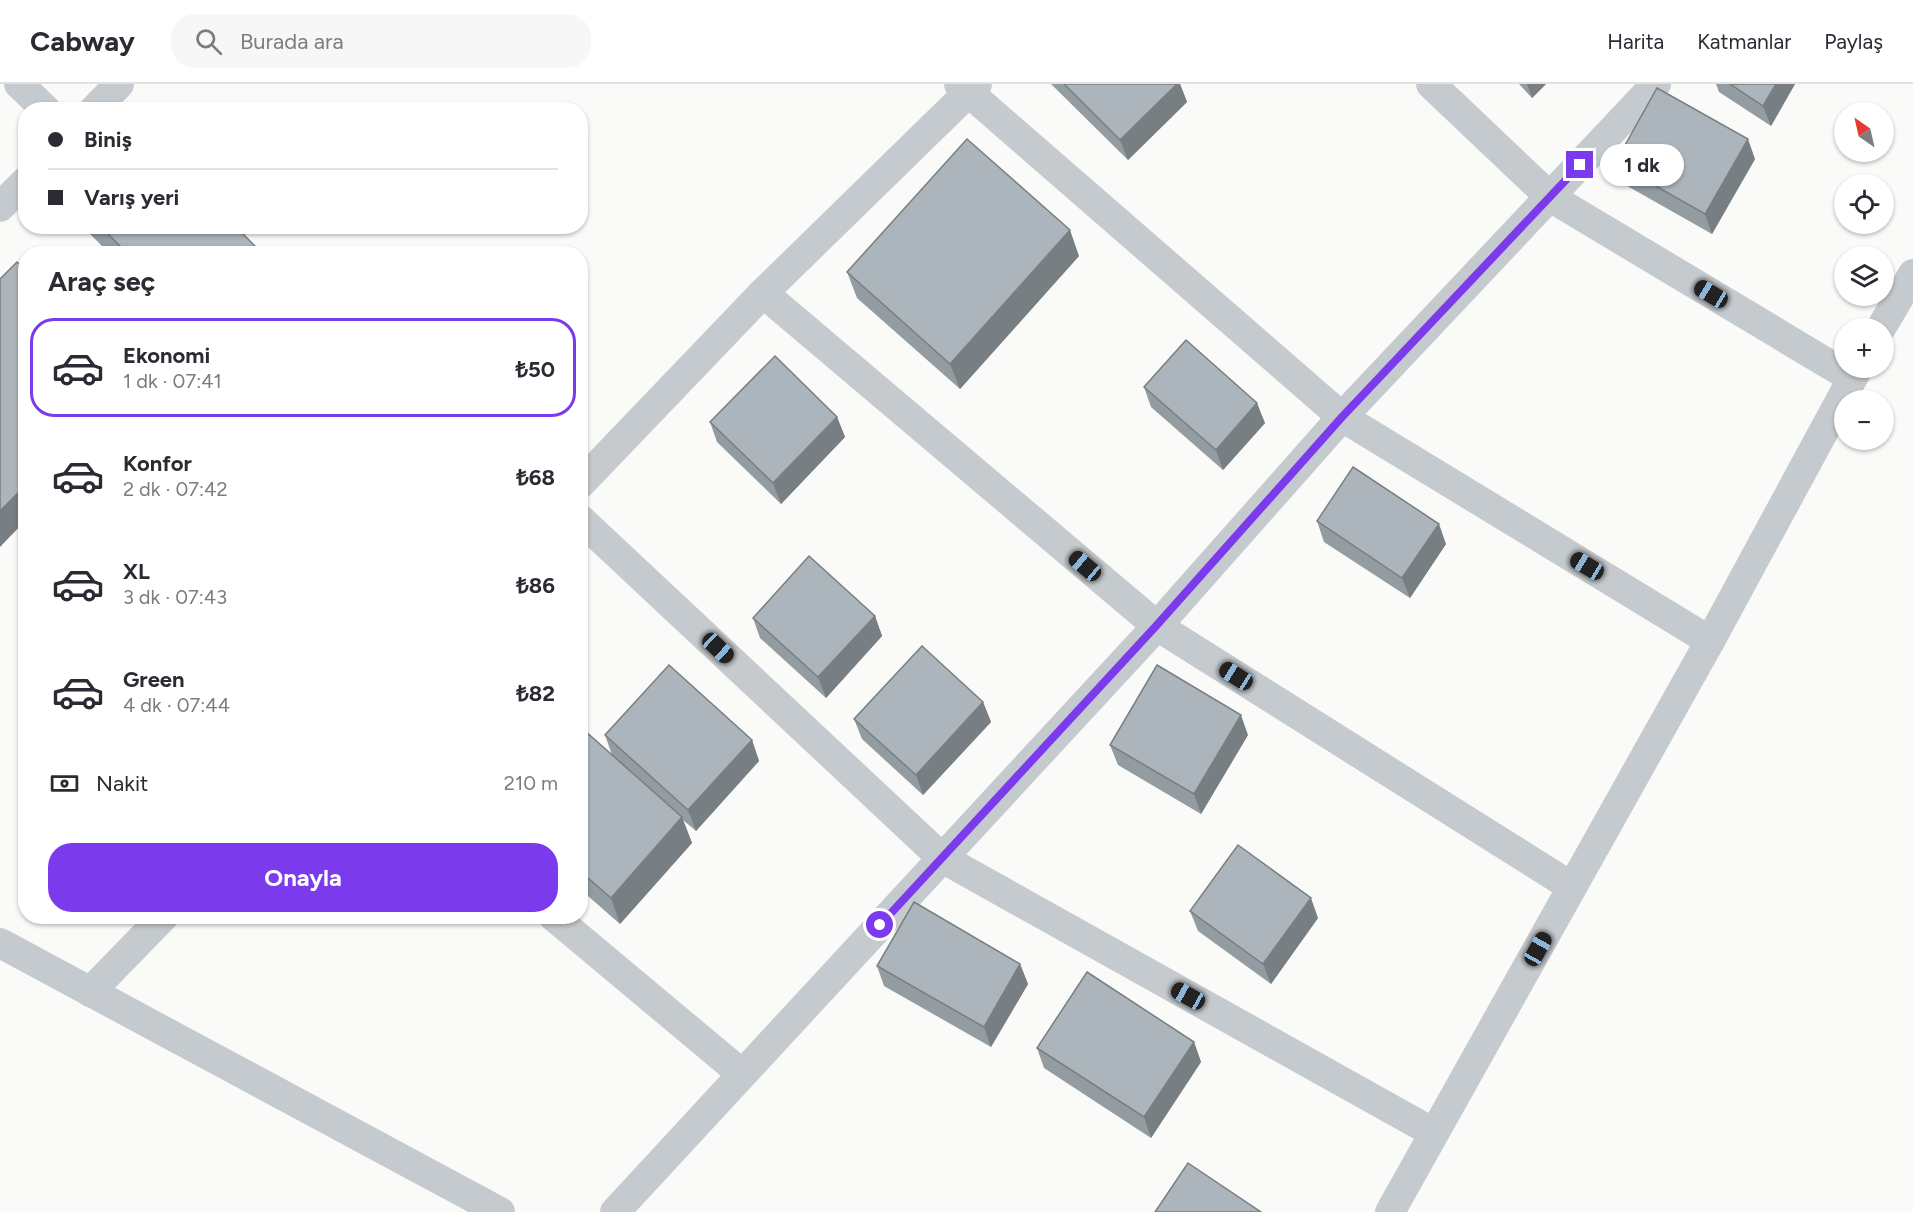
<!DOCTYPE html>
<html lang="tr">
<head>
<meta charset="utf-8">
<style>
	body { margin:0; font-family:Figtree,sans-serif; background:#f7f7f7; color:#2b2b33; height:100vh; display:flex; flex-direction:column; font-size:22px; white-space:nowrap }
	* { box-sizing:border-box; margin:0 }
	p { font-size:20px; color:#7c7c81 }
	.icon { flex:none; width:33px; height:33px; fill:none; stroke:currentColor; stroke-width:2; stroke-linecap:round; stroke-linejoin:round }
	.map { position:relative; flex:1; overflow:hidden }
	.drawer { position:absolute; left:18px; top:162px; width:570px; height:678px; display:flex; flex-direction:column; background:#fff; border-radius:24px; box-shadow:0 2px 4px #0004 }
	.drawer>* { flex:none }
	.hud { position:absolute; left:18px; top:18px; width:570px; height:132px; border-radius:24px; box-shadow:0 2px 4px #0004; display:grid; align-content:center; height:132px; padding:0 30px; background:#fff }
	.needle { width:39px; rotate:326deg }
	.tools { position:absolute; left:1834px; top:18px; display:grid; gap:12px }
	.tools a { display:grid; place-items:center; width:60px; height:60px; border-radius:50%; background:#fff; box-shadow:0 2px 4px #0004; font-size:30px }
	.end { position:absolute; width:27px; height:27px; margin:-14px; border:8px solid #7c3aed; background:#fff; box-shadow:0 0 0 3px #fff }
	.from { border-radius:50% }
	.bubble { position:absolute; height:42px; border-radius:21px; background:#fff; box-shadow:0 2px 4px #0004; font-size:20px; font-weight:700; line-height:42px; text-align:center }
	.car { position:absolute; width:18px; height:36px; margin:-18px -9px; border-radius:8px; box-shadow:0 0 4px 2px #0007; background:linear-gradient(#222 24%,#8ab4d8 0 40%,#222 0 76%,#8ab4d8 0 86%,#222 0) }
	.hud b { display:flex; align-items:center; gap:21px; height:57px; font-size:22px }
	.hud b+b { border-top:2px solid #e1e1e2 }
	.hud i { width:15px; height:15px; background:#2b2b33 }
	ul { padding:0; list-style:none }
	li { display:flex; align-items:center; gap:18px; height:99px; margin:0 12px 9px; padding:0 18px; border:3px solid transparent; border-radius:24px }
	li div { flex:1 }
	li b { display:block; font-size:22px }
	li em { font-style:normal; font-weight:700 }
	li.on { border-color:#7c3aed }
	li>.icon { width:54px; height:54px; stroke-width:1.5 }
	h2 { padding:0 30px; font-size:27px; line-height:72px }
	.pay { display:flex; align-items:center; gap:15px; height:66px; padding:0 30px; font-size:22px }
	.pay p { margin-inline-start:auto }
	.button { display:flex; gap:12px; margin-top:auto; padding:12px 30px }
	.button a { flex:1; height:69px; border-radius:24px; background:#7c3aed; color:#fff; font-size:24px; font-weight:700; line-height:69px; text-align:center }
	header { display:flex; align-items:center; gap:36px; box-sizing:border-box; height:84px; padding:0 30px; background:#fff; border-bottom:2px solid #e1e1e2 }
	header strong { font-size:28px }
	nav { display:flex; gap:33px; margin-inline-start:auto; font-size:21px }
	.search { width:420px; height:54px; background:#f7f7f7; display:flex; align-items:center; gap:15px; box-sizing:border-box; padding:0 21px; border-radius:24px; color:#7c7c81; font-size:22px }
	.map>svg:first-child { display:block }
	.lines { fill:none; stroke-linecap:round; stroke-linejoin:round }
	.street { stroke:#c5cace; stroke-width:30 }
	.wall { fill:#939ca1 }
	.shaded-wall { fill:#787f83 }
	.building { fill:#abb5bb; stroke:#787f83; stroke-width:1.5 }
	.route { stroke:#7c3aed; stroke-width:8 }
</style>
</head>
<body>
<header>
<strong>Cabway</strong>
<div class="search"><svg class="icon" aria-label="search" viewBox="0 0 24 24"><circle cx="10" cy="10" r="6"/><path d="M15 15l6 6"/></svg>Burada ara</div>
<nav><a>Harita</a><a>Katmanlar</a><a>Paylaş</a></nav>
</header>
<div class="map">
<svg width="1913" height="1128" viewBox="0 0 1913 1128">
	<rect width="100%" height="100%" fill="#fafaf8"/>
	<g class="lines">
		<g class="street">
			<polyline points="19,0 46,26"/>
			<polyline points="959,0 1342,333 1710,557"/>
			<polyline points="1431,0 1550,113 1852,294"/>
			<polyline points="94,26 119,0"/>
			<polyline points="0,123 26,97"/>
			<polyline points="763,209 1157,542 1572,803"/>
			<polyline points="1881,244 1913,190"/>
			<polyline points="580,400 763,209 977,0"/>
			<polyline points="580,435 942,774 1434,1049"/>
			<polyline points="553,832 742,990"/>
			<polyline points="0,859 500,1128"/>
			<polyline points="90,908 164,832"/>
			<polyline points="615,1128 1157,542 1342,333 1656,0"/>
			<polyline points="1390,1128 1710,557 1858,284"/>
		</g>
	</g>
	<g class="wall">
		<polygon points="1051,0 1180,0 1187,18 1128,76"/>
		<polygon points="1519,0 1546,0 1532,14"/>
		<polygon points="1716,0 1795,0 1771,42 1719,8"/>
		<polygon points="1755,75 1712,150 1622,99 1615,79"/>
		<polygon points="85,142 235,142 263,170 110,170 87,147"/>
		<polygon points="1079,172 960,305 857,214 847,188"/>
		<polygon points="1144,303 1265,339 1223,386 1151,323"/>
		<polygon points="837,333 845,353 781,420 717,358 710,338"/>
		<polygon points="1317,437 1446,460 1410,514 1324,458"/>
		<polygon points="875,532 882,552 826,614 760,554 753,534"/>
		<polygon points="983,618 991,638 923,711 862,655 854,635"/>
		<polygon points="580,650 612,671 605,651 752,656 759,677 696,747 683,736 692,759 620,840 580,805"/>
		<polygon points="1248,651 1201,730 1118,681 1110,661"/>
		<polygon points="1190,827 1318,834 1271,900 1198,847"/>
		<polygon points="1020,880 1028,900 991,963 884,902 877,882"/>
		<polygon points="1194,958 1201,978 1151,1054 1044,984 1037,964"/>
	</g>
	<g class="shaded-wall">
		<polygon points="1177,0 1180,0 1187,18 1128,76 1120,56"/>
		<polygon points="1527,0 1546,0 1532,14"/>
		<polygon points="1776,0 1795,0 1771,42 1763,22"/>
		<polygon points="1748,55 1755,75 1712,150 1705,130"/>
		<polygon points="1070,146 1079,172 960,305 950,280"/>
		<polygon points="1257,319 1265,339 1223,386 1216,366"/>
		<polygon points="837,333 845,353 781,420 773,399"/>
		<polygon points="26,401 26,436 0,463 0,427"/>
		<polygon points="1439,440 1446,460 1410,514 1402,494"/>
		<polygon points="875,532 882,552 826,614 818,593"/>
		<polygon points="983,618 991,638 923,711 916,691"/>
		<polygon points="1241,631 1248,651 1201,730 1194,710"/>
		<polygon points="752,656 759,677 696,747 688,726"/>
		<polygon points="682,733 692,759 620,840 611,814"/>
		<polygon points="1311,814 1318,834 1271,900 1263,880"/>
		<polygon points="1020,880 1028,900 991,963 984,943"/>
		<polygon points="1194,958 1201,978 1151,1054 1144,1033"/>
	</g>
	<g class="building">
		<polygon points="1064,0 1177,0 1120,56"/>
		<polygon points="1730,0 1776,0 1763,22"/>
		<polygon points="1657,4 1748,55 1705,130 1615,79"/>
		<polygon points="967,55 1070,146 950,280 847,188"/>
		<polygon points="100,142 235,142 263,170 128,170"/>
		<polygon points="17,178 26,186 26,401 0,427 0,195"/>
		<polygon points="1186,256 1257,319 1216,366 1144,303"/>
		<polygon points="775,272 837,333 773,399 710,338"/>
		<polygon points="1353,383 1439,440 1402,494 1317,437"/>
		<polygon points="809,472 875,532 818,593 753,534"/>
		<polygon points="922,562 983,618 916,691 854,635"/>
		<polygon points="669,581 752,656 688,726 605,651"/>
		<polygon points="1157,581 1241,631 1194,710 1110,661"/>
		<polygon points="584,646 682,733 611,814 580,787 580,650"/>
		<polygon points="1238,761 1311,814 1263,880 1190,827"/>
		<polygon points="914,818 1020,880 984,943 877,882"/>
		<polygon points="1087,888 1194,958 1144,1033 1037,964"/>
		<polygon points="1188,1079 1261,1128 1155,1128"/>
	</g>
	<g class="lines">
		<polyline class="route" points="880,841 1156,542 1342,333 1580,81"/>
	</g>
</svg>
<div class="tools">
<a><svg class="needle" viewBox="-14 -14 28 28"><path d="M0-13l5 13h-10z" fill="#e53935"/><path d="M0 13l5-13h-10z" fill="#7c7c81"/></svg></a>
<a><svg class="icon" aria-label="locate" viewBox="0 0 24 24"><circle cx="12" cy="12" r="6"/><path d="M12 2v4M12 18v4M2 12h4M18 12h4"/></svg></a>
<a><svg class="icon" aria-label="layers" viewBox="0 0 24 24"><path d="M12 4l9 5-9 5-9-5zM3 14l9 5 9-5"/></svg></a>
<a>+</a>
<a>−</a>
</div>
<i class="end from" style="left:880px;top:841px"></i>
<i class="end" style="left:1580px;top:81px"></i>
<div class="bubble" style="left:1600px;top:60px;width:84px">1 dk</div>
<i class="car" style="left:1711px;top:210px;rotate:301deg"></i>
<i class="car" style="left:1085px;top:482px;rotate:310deg"></i>
<i class="car" style="left:1587px;top:482px;rotate:301deg"></i>
<i class="car" style="left:718px;top:564px;rotate:133deg"></i>
<i class="car" style="left:1236px;top:592px;rotate:302deg"></i>
<i class="car" style="left:1538px;top:865px;rotate:29deg"></i>
<i class="car" style="left:1188px;top:912px;rotate:299deg"></i>
<div class="hud">
<b><i class="from"></i>Biniş</b>
<b><i></i>Varış yeri</b>
</div>
<section class="drawer">
<h2>Araç seç</h2>
<ul>
<li class="on"><svg class="icon" aria-label="car" viewBox="0 0 24 24"><path d="M5 17H2v-5l4-1 3-4h7l3 4 3 1v5h-3M9 17h6M6 11h13"/><circle cx="7" cy="17" r="2"/><circle cx="17" cy="17" r="2"/></svg><div><b>Ekonomi</b><p>1 dk · 07:41</p></div><em>₺50</em></li>
<li><svg class="icon" aria-label="car" viewBox="0 0 24 24"><path d="M5 17H2v-5l4-1 3-4h7l3 4 3 1v5h-3M9 17h6M6 11h13"/><circle cx="7" cy="17" r="2"/><circle cx="17" cy="17" r="2"/></svg><div><b>Konfor</b><p>2 dk · 07:42</p></div><em>₺68</em></li>
<li><svg class="icon" aria-label="car" viewBox="0 0 24 24"><path d="M5 17H2v-5l4-1 3-4h7l3 4 3 1v5h-3M9 17h6M6 11h13"/><circle cx="7" cy="17" r="2"/><circle cx="17" cy="17" r="2"/></svg><div><b>XL</b><p>3 dk · 07:43</p></div><em>₺86</em></li>
<li><svg class="icon" aria-label="car" viewBox="0 0 24 24"><path d="M5 17H2v-5l4-1 3-4h7l3 4 3 1v5h-3M9 17h6M6 11h13"/><circle cx="7" cy="17" r="2"/><circle cx="17" cy="17" r="2"/></svg><div><b>Green</b><p>4 dk · 07:44</p></div><em>₺82</em></li>
</ul>
<div class="pay"><svg class="icon" aria-label="cash" viewBox="0 0 24 24"><path d="M3 7h18v10H3z"/><circle cx="12" cy="12" r="2"/></svg>Nakit<p>210 m</p></div>
<div class="button"><a>Onayla</a></div>
</section>
</div>
</body>
</html>
